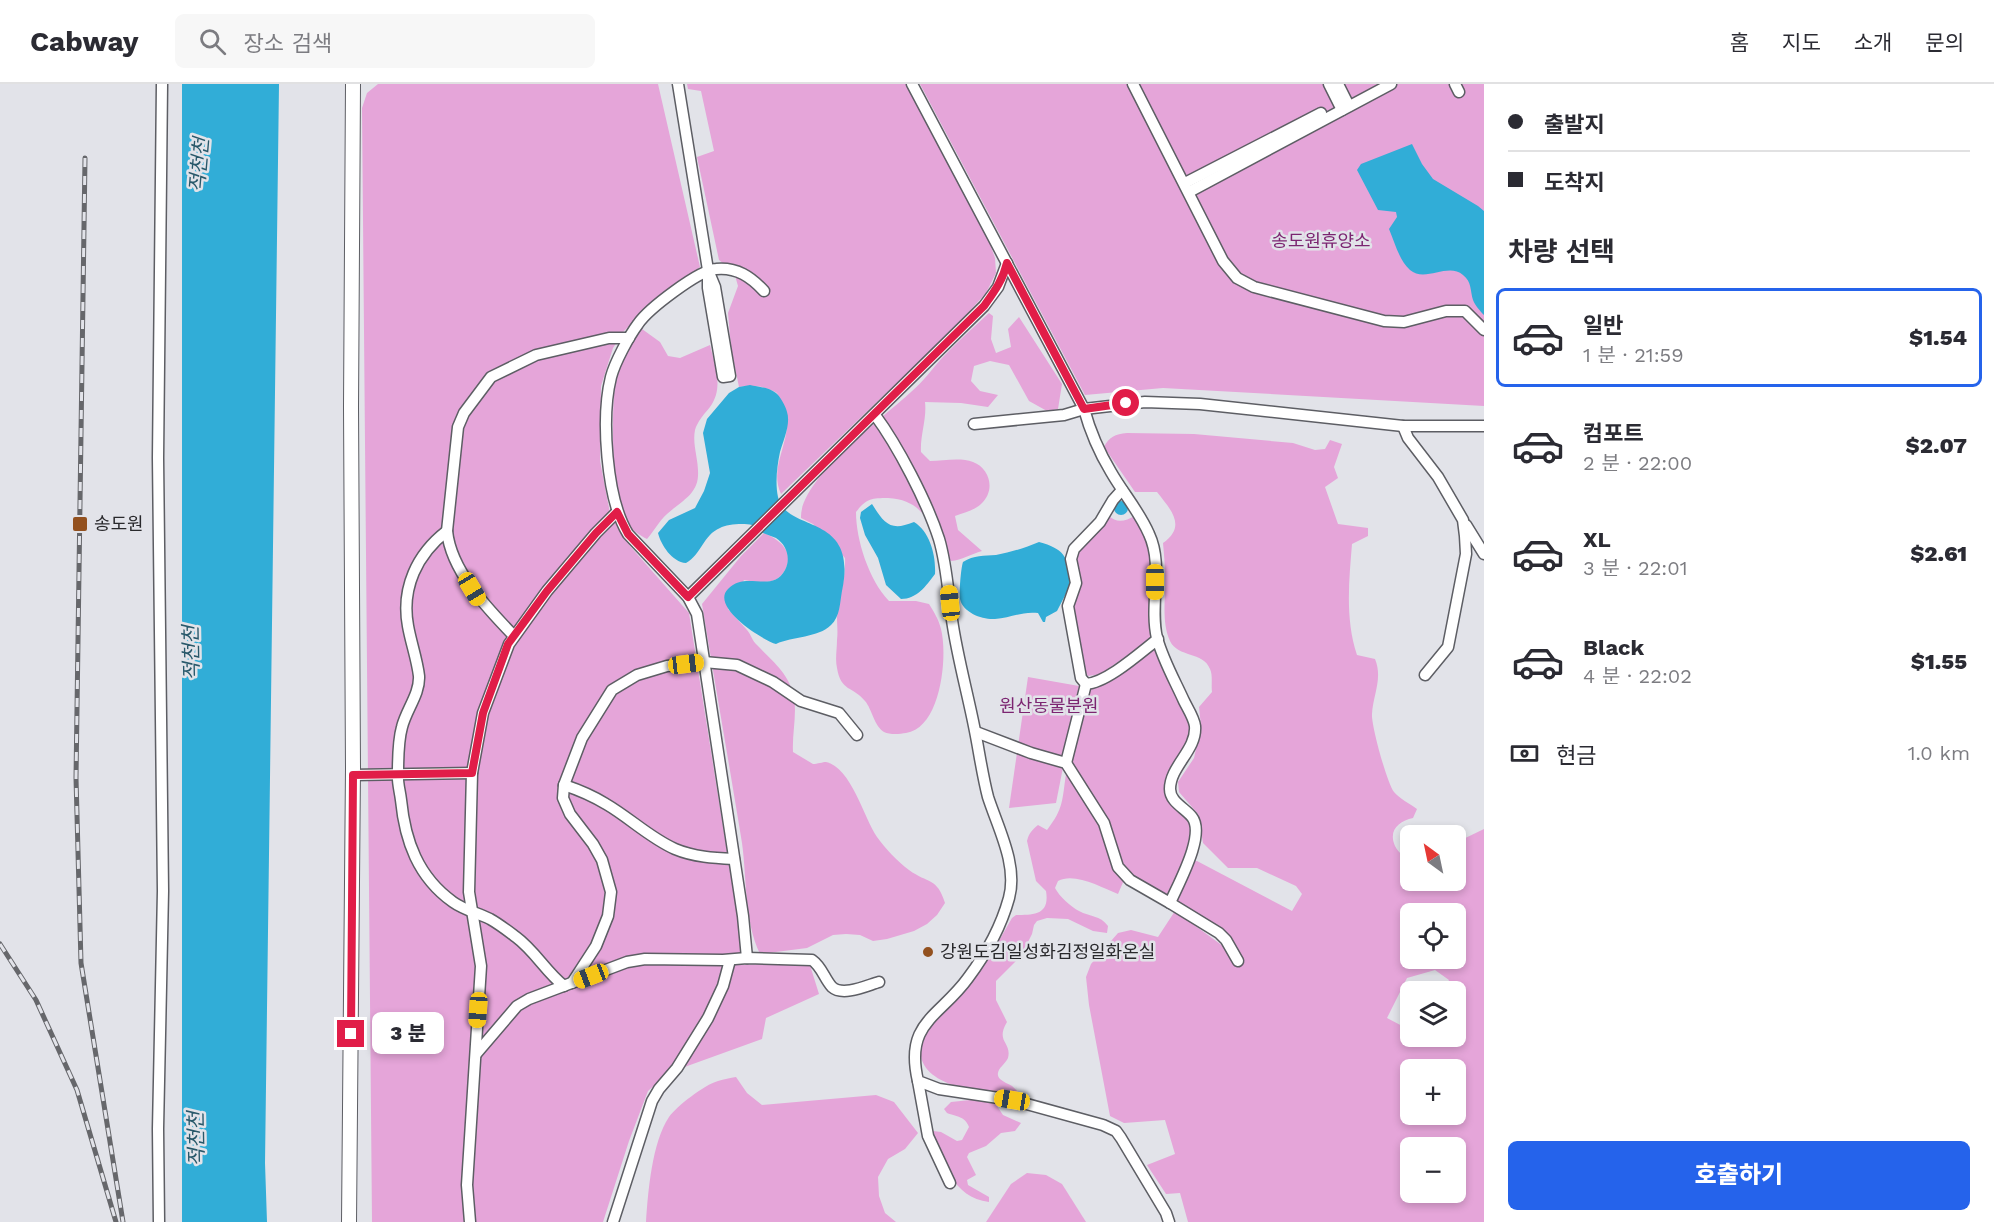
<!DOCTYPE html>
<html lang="ko">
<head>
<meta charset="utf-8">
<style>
	body { margin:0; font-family:"Work Sans","Noto Sans KR",sans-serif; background:#f7f7f7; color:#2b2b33; height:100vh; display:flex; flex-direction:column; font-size:22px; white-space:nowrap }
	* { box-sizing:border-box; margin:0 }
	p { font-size:20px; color:#7c7c81 }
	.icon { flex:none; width:33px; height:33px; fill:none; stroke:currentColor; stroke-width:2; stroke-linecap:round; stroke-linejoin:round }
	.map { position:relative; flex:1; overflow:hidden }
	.side { display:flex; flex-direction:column; background:#fff; width:510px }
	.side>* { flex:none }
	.top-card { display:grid; align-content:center; height:132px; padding:0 24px; background:#fff }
	.needle { width:39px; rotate:327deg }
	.tools { position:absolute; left:1400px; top:741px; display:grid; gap:12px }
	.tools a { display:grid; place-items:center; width:66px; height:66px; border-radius:9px; background:#fff; box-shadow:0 3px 9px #0003; font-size:30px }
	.end { position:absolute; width:27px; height:27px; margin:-14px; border:8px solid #e11d48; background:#fff; box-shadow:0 0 0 3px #fff }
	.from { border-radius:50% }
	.bubble { position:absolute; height:42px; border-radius:9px; background:#fff; box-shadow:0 3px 9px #0003; font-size:20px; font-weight:800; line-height:42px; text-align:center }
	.car { position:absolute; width:18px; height:36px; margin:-18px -9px; border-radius:8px; box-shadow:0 0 4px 2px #0007; background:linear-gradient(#f5c518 24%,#345 0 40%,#f5c518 0 76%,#345 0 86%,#f5c518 0) }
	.top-card b { display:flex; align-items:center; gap:21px; height:57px; font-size:22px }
	.top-card b+b { border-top:2px solid #e1e1e2 }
	.top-card i { width:15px; height:15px; background:#2b2b33 }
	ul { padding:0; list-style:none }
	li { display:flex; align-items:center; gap:18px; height:99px; margin:0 12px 9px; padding:0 12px; border:3px solid transparent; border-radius:9px }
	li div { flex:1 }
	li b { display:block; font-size:22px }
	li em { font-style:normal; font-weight:800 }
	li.active { border-color:#2563eb }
	li>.icon { width:54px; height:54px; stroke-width:1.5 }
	h2 { padding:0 24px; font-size:27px; line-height:72px }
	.pay { display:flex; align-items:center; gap:15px; height:66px; padding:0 24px; font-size:22px }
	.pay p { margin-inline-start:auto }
	.action { display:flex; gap:12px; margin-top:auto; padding:12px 24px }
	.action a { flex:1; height:69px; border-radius:9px; background:#2563eb; color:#fff; font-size:24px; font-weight:800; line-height:69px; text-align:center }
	header { display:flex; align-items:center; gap:36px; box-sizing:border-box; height:84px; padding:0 30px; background:#fff; border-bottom:2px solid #e1e1e2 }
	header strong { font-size:28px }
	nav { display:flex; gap:33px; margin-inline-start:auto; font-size:21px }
	.search { width:420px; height:54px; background:#f7f7f7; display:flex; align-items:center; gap:15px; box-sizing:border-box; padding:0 21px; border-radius:9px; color:#7c7c81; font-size:22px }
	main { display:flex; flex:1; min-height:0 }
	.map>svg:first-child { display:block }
	.green { fill:#e5a5d9; fill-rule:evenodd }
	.water { fill:#31add7 }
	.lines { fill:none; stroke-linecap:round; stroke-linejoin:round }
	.minor-casing { stroke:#5d5e64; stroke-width:13 }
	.major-casing { stroke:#5d5e64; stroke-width:16 }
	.minor { stroke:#fff; stroke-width:10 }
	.major { stroke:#fff; stroke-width:14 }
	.rail-casing { stroke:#66676b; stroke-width:5 }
	.rail { stroke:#e2e3e9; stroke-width:3; stroke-dasharray:9; stroke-linecap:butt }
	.route { stroke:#e11d48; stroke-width:8 }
	.poi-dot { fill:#93511f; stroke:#e2e3e9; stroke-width:2 }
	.labels { text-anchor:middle; stroke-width:5; stroke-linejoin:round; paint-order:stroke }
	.park-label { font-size:18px; fill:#7c2571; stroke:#e2e3e9 }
	.poi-label { font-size:18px; fill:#29292c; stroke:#e2e3e9; text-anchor:start }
	.water-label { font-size:20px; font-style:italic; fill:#28586a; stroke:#e2e3e9 }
</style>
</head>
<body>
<header>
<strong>Cabway</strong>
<div class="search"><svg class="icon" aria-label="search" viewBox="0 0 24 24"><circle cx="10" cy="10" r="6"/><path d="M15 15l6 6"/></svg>장소 검색</div>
<nav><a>홈</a><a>지도</a><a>소개</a><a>문의</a></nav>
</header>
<main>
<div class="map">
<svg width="1484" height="1138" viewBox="0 0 1484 1138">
	<rect width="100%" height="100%" fill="#e2e3e9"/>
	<g class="green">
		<polygon points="378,0 658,0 700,183 638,233 624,247 613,264 601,302 600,377 610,429 619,446 630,462 689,529 733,806 739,837 742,881 809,878 819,910 766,934 762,955 668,989 648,1007 629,1057 603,1138 372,1138 362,24 367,9"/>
		<path d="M 687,0 L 907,0 L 989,157 L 995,174 L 996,189 L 986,209 L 956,242 L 781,410 C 770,386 786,365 787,341 C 787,332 780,318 777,309 C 765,302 753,301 739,303 L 731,264 L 728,229 L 738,202 L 734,188 L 719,176 L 697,73 L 714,67 L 701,7 L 688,5 Z"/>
		<polygon points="920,0 1484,0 1484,322 1163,304 1085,311"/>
		<path d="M 989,229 L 993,232 L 991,255 L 996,269 L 1011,263 L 1008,245 L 1019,233 L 1062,300 L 1058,325 L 1047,327 L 1029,317 L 1009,281 L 990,277 L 974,282 L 971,297 L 980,307 L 998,311 L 988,323 L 961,319 L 925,318 C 927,335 920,351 921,368 L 930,377 C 943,377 960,373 973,378 C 990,384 996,407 981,420 C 975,426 963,429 955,432 L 958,446 L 982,467 C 971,470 962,476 951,477 C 931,449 929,416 888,414 C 871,414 866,415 856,428 C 856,456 869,496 889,517 L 916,517 L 929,520 C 934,528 939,536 941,545 C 948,572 941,644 906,649 C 900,650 890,651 884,648 C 874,642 872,625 865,617 C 853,602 841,608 837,584 C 835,575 837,565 837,556 C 838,548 837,541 837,533 C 839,513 846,495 845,474 L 813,440 L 801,434 C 799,395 883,334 911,308 C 923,298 932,285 942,274 C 957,258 974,243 989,229 Z"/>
		<path d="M 642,245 L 660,258 L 668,272 L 680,274 L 710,261 C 715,282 724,304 710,323 C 705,329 697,338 695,346 C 692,361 699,376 698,392 C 697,411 680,418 667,430 C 659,437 654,447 647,455 C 641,452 629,444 625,438 C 611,414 611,322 616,294 C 620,277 632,259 642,245 Z"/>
		<path d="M 1127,349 L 1194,350 L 1293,359 L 1315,366 L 1325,365 L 1330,356 L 1342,360 L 1334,383 L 1338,394 L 1325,403 L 1338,440 L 1368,444 L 1368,452 L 1352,460 C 1349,497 1345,535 1357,571 L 1375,575 C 1383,594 1373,611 1372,630 C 1371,641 1387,699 1394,708 C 1399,714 1410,720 1417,725 L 1413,734 C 1399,737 1388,746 1395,762 C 1398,769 1408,775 1410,782 C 1411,785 1410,793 1410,796 L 1455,796 L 1455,759 L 1484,745 L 1484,1138 L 1188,1138 L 1180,1109 L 1166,1110 L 1147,1081 L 1175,1070 L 1165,1036 L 1124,1039 L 1110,1032 L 1089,921 L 1086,893 L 1091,880 L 1118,849 L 1131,846 L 1158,853 L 1175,827 L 1227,865 L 1236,880 L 1244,879 L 1234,859 L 1177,820 L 1175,816 L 1192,778 L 1197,777 L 1292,827 L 1302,810 L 1296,802 L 1257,784 L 1228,784 L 1203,759 L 1198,730 L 1179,708 L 1178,698 L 1194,674 L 1201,642 L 1199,623 L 1212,608 C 1211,602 1213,591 1210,585 C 1203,567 1178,574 1170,557 C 1161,537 1166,513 1165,492 C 1165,481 1164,470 1163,459 C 1187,442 1171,426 1157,408 L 1135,408 L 1104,363 C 1109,353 1115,350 1127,349 ZM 1410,830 L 1455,830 L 1455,874 L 1410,874 ZM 1435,886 L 1449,896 L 1444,907 L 1455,908 L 1455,952 L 1410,952 L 1410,941 L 1406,944 L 1387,934 L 1407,894 ZM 1410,986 L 1455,986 L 1455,1030 L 1410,1030 ZM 1410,1064 L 1455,1064 L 1455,1108 L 1410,1108 Z"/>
		<path d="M 1108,431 C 1117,440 1125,437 1135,432 L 1146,453 L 1151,470 L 1150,555 L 1101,590 L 1088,592 L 1083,585 L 1072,517 L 1076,470 Z"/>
		<path d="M 764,449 C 778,455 794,466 786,484 C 783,490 779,495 772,497 C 764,499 752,498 744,496 L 728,525 C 734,532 741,539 747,546 C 751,550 752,557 757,561 C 772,577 789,589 794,613 C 797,631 792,650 793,668 L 813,680 C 817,680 823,678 826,678 C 851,683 864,734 877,753 C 885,764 898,778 909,786 C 928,800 937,793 945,819 L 937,831 L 927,840 L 914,847 L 887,855 L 873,857 L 860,851 L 846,850 L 833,851 L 807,864 L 760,870 C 744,836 747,795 742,759 C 729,679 715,600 702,520 L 741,472 Z"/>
		<path d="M 1155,563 L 1189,635 L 1191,649 L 1167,700 C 1175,712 1185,724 1190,736 C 1199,756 1178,791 1170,809 L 1167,812 L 1161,811 L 1125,786 L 1072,679 L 1088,606 Z"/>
		<polygon points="1028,593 1079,602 1056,719 1009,724"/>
		<path d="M 1066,690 C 1094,721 1108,759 1124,796 L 1118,810 C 1101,803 1074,788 1058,797 L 1055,804 C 1059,812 1071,823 1079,827 C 1090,833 1100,831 1108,842 L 1107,849 L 1093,847 L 1068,835 L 1047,834 L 1037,837 L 1034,841 L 1032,850 L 1021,872 L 996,897 L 996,916 L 1007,938 C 995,958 1012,958 1008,974 C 1005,981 993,987 1000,995 C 1003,998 1009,1000 1012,1002 C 1016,1005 1019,1010 1022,1013 C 993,1009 929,1007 921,973 C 918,963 922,951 928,943 C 939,928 955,917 967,904 C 986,882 998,858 1012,834 L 1016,831 C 1034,831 1050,831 1046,807 L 1036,797 L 1027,757 C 1029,749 1032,746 1038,741 L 1047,746 C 1064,724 1062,716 1066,690 Z"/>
		<path d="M 736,993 L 747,1009 L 762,1021 L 876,1011 L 894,1018 L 918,1049 L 905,1065 L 888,1075 L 878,1093 L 879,1112 L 885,1129 L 896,1138 L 646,1138 C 648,1108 652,1058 669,1033 C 677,1022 704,1001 718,997 C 724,995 730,994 736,993 Z"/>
		<path d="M 980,1015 L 995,1019 L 1003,1031 L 1021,1039 L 1015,1047 L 1001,1049 L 986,1062 L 969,1069 L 967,1073 L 976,1091 L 967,1096 L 968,1101 L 989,1113 L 989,1118 C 953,1114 942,1077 933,1047 L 941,1048 L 957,1057 L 962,1056 L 969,1043 C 965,1032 957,1033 947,1029 L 944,1025 L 951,1018 Z"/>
		<polygon points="1027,1089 1046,1091 1062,1100 1086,1138 986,1138 1011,1100"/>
	</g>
	<g class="water">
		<polygon points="182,0 279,0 265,1079 267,1138 182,1138"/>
		<path d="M 1412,60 L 1422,80 L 1433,95 L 1478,122 L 1484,127 L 1484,231 C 1480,227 1475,221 1473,216 C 1470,207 1472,198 1463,191 C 1448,178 1425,199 1410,186 C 1399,176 1395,159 1389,145 L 1397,133 L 1396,128 L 1378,126 L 1357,86 L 1361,80 Z"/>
		<path d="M 750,301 C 758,303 769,303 776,309 C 780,312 786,323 787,328 C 791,340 783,357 780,368 C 777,382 775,399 778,413 C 786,450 859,427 842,507 C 840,518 840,533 831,541 C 818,554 793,552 776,560 C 762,556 710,523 728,505 C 746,486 772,510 785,486 C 791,475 787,461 776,454 C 772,452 767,451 763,449 C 760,447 756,442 752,441 C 744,439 727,440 720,444 C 703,451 702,470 686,479 C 672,478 661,461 658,449 L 669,436 L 695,424 L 704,407 L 710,389 L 703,349 L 707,335 L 729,309 L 739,303 Z"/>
		<circle cx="1121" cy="424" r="7"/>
		<path d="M 872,420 C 884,439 890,448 914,438 C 930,448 936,471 935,490 C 926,502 917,515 901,515 L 886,501 L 878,474 L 865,451 L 860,434 L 861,428 Z"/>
		<path d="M 1039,458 C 1064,465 1066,471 1073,496 L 1057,527 L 1046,533 L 1045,538 L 1043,538 L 1038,529 C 1022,527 1010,534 995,535 C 983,536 963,529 960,515 C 959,510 961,483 963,478 C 974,471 984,472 996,471 C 1011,468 1025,464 1039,458 Z"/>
	</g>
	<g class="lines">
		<g class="minor-casing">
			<g id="minor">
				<polyline points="678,0 708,186 708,204 723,293 730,292 715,203 708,186"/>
				<path d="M 912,0 L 1084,325 C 1090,347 1099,368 1111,388 C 1123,409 1139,427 1149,450 C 1164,482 1149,520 1157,554 C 1163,576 1175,597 1184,617 C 1188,625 1194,634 1195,642 C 1197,666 1170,682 1170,705 C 1170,718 1185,724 1192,733 C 1206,751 1178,800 1170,819 L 1130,796 L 1118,783 L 1104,739 L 1066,679 L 1031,669 L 976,648"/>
				<polyline points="1133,0 1223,177 1237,194 1254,203 1384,237 1404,238 1446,227 1465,227 1484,246"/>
				<polyline points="1329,0 1342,26"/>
				<polyline points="1338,0 1349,22"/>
				<polyline points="1455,0 1459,8"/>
				<polyline points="1185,99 1321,29"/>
				<polyline points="1189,108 1391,0"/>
				<path d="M 875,331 C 898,362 927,418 939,455 C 947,482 948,509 952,536 C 957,571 967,607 974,642 C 979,666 982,690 988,713 C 998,744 1018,781 1009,814 C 1001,843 986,870 968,894 C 940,933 904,938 918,997 L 939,1005 L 1012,1016 L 1103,1041 L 1116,1047 L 1121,1054 L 1166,1129 L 1169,1138"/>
				<polyline points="974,340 1064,331 1084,325 1145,318 1200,320 1403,342 1484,342"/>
				<polyline points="1403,342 1408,354 1438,393 1463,436 1465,452 1466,470 1448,563 1425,591"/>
				<polyline points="1466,441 1484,470"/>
				<path d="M 447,447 C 417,470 401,504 408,542 C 411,559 417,575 419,592 C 420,610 406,626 402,643 C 398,657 398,675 398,689 C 397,698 400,707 401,716 C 405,757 418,793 453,818 C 464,826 478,829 490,835 C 499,840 508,847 516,853 C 535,867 546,888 564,902"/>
				<polyline points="688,513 984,222 998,203 1007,179"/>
				<path d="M 514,552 C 487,524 451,487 447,447 L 458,343 L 464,329 L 491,293 L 536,271 L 609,254 L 629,254"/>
				<polyline points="1086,600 1081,594 1068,522 1076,499 1071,475 1074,465 1100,438 1113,416 1122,406"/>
				<path d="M 1066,679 L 1086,600 C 1107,599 1141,568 1158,555"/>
				<polyline points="353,691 472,689"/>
				<path d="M 564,701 C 579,706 593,712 606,720 C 630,734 650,754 675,765 C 694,773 714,774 734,775"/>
				<polyline points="1170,819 1219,849 1226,856 1238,877"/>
				<path d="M 747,874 L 743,832 L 697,530 L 688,513 L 628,450 C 606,414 601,333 611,293 C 615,278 629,252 638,240 C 648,225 699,186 716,185 C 737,183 751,193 764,207"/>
				<polyline points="572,899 596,862 608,832 611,808 602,776 593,760 570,730 563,714 564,701 582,654 612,606 637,591 667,582 704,578 737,581 773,598 801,617 839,629 857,651"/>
				<path d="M 476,970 L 517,922 L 529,915 L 627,878 L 645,875 L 723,876 L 747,874 L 812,876 C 822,883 824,894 832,903 C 843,913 868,901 879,898"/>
				<polyline points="918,997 928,1052 950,1099"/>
				<polyline points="159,1138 158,1045 163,807 158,374 162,0"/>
				<polyline points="470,1138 467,1101 481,882 469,808 472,689 483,629 509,560 547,507 596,449 617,428"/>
				<polyline points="613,1138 652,1017 659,1005 677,984 708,934 723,902 730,876"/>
			</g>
		</g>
		<g class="major-casing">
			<polyline id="major" points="349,1138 353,684 351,323 353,0"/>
		</g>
		<use href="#minor" class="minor"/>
		<use href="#major" class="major"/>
		<g class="rail-casing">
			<g id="rail">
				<polyline points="85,74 76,694 81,879 123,1138"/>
				<polyline points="0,860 36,916 77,1006 116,1138"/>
			</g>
		</g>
		<use href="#rail" class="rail"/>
	</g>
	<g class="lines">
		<path class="route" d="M 351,950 L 353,691 L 472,689 L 483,629 L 508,560 L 547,507 L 596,449 L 617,428 L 628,450 L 688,513 L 984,222 C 994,208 1003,196 1007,179 L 1084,325 L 1126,319"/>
	</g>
	<g class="poi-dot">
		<rect x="72" y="432" width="16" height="16" rx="3"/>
		<circle cx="928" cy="868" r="6"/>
	</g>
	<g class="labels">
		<g class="park-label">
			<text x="1321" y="163">송도원휴양소</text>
			<text x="1049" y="628">원산동물분원</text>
		</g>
		<g class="poi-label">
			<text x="94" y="446">송도원</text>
			<text x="940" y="874">강원도김일성화김정일화온실</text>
		</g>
		<g class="water-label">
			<text transform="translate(199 81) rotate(-85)" y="7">적천천</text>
			<text transform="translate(191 569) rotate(-91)" y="7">적천천</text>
			<text transform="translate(196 1055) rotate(-91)" y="7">적천천</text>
		</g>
	</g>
</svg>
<div class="tools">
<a><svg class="needle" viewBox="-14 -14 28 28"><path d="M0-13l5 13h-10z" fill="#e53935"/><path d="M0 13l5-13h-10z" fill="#7c7c81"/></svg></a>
<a><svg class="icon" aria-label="locate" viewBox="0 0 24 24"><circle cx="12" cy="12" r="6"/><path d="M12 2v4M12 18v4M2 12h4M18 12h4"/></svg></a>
<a><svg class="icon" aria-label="layers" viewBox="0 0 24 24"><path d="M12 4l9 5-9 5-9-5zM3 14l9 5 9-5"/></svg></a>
<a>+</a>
<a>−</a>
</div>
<i class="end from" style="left:1126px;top:319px"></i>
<i class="end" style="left:351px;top:950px"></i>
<div class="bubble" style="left:372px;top:928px;width:72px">3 분</div>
<i class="car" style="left:1155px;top:498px;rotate:180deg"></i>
<i class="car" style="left:472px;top:505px;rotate:149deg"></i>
<i class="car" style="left:950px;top:519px;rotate:354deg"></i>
<i class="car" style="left:686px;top:580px;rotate:83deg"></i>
<i class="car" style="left:591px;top:892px;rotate:249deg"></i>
<i class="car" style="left:478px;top:926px;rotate:184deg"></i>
<i class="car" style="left:1012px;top:1016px;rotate:279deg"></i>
</div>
<section class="side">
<div class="top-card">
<b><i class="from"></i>출발지</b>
<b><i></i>도착지</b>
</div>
<h2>차량 선택</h2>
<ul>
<li class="active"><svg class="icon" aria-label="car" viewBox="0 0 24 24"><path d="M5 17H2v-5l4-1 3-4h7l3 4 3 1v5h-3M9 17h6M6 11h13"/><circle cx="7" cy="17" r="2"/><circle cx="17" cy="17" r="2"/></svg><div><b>일반</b><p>1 분 · 21:59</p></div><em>$1.54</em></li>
<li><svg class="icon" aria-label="car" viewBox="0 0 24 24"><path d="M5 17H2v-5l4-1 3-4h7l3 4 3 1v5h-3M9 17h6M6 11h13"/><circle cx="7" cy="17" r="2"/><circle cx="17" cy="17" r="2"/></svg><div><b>컴포트</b><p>2 분 · 22:00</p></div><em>$2.07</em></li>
<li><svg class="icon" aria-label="car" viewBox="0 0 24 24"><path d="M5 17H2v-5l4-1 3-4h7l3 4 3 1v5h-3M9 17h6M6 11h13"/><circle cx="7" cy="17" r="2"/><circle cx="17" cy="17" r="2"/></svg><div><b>XL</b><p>3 분 · 22:01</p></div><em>$2.61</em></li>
<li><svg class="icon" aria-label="car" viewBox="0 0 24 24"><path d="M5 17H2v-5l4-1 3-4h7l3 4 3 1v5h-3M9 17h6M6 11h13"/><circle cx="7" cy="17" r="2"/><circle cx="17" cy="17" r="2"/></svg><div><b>Black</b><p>4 분 · 22:02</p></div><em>$1.55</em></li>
</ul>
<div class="pay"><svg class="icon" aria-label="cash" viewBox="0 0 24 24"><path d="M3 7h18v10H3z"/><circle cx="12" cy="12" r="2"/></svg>현금<p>1.0 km</p></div>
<div class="action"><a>호출하기</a></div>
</section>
</main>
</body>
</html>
